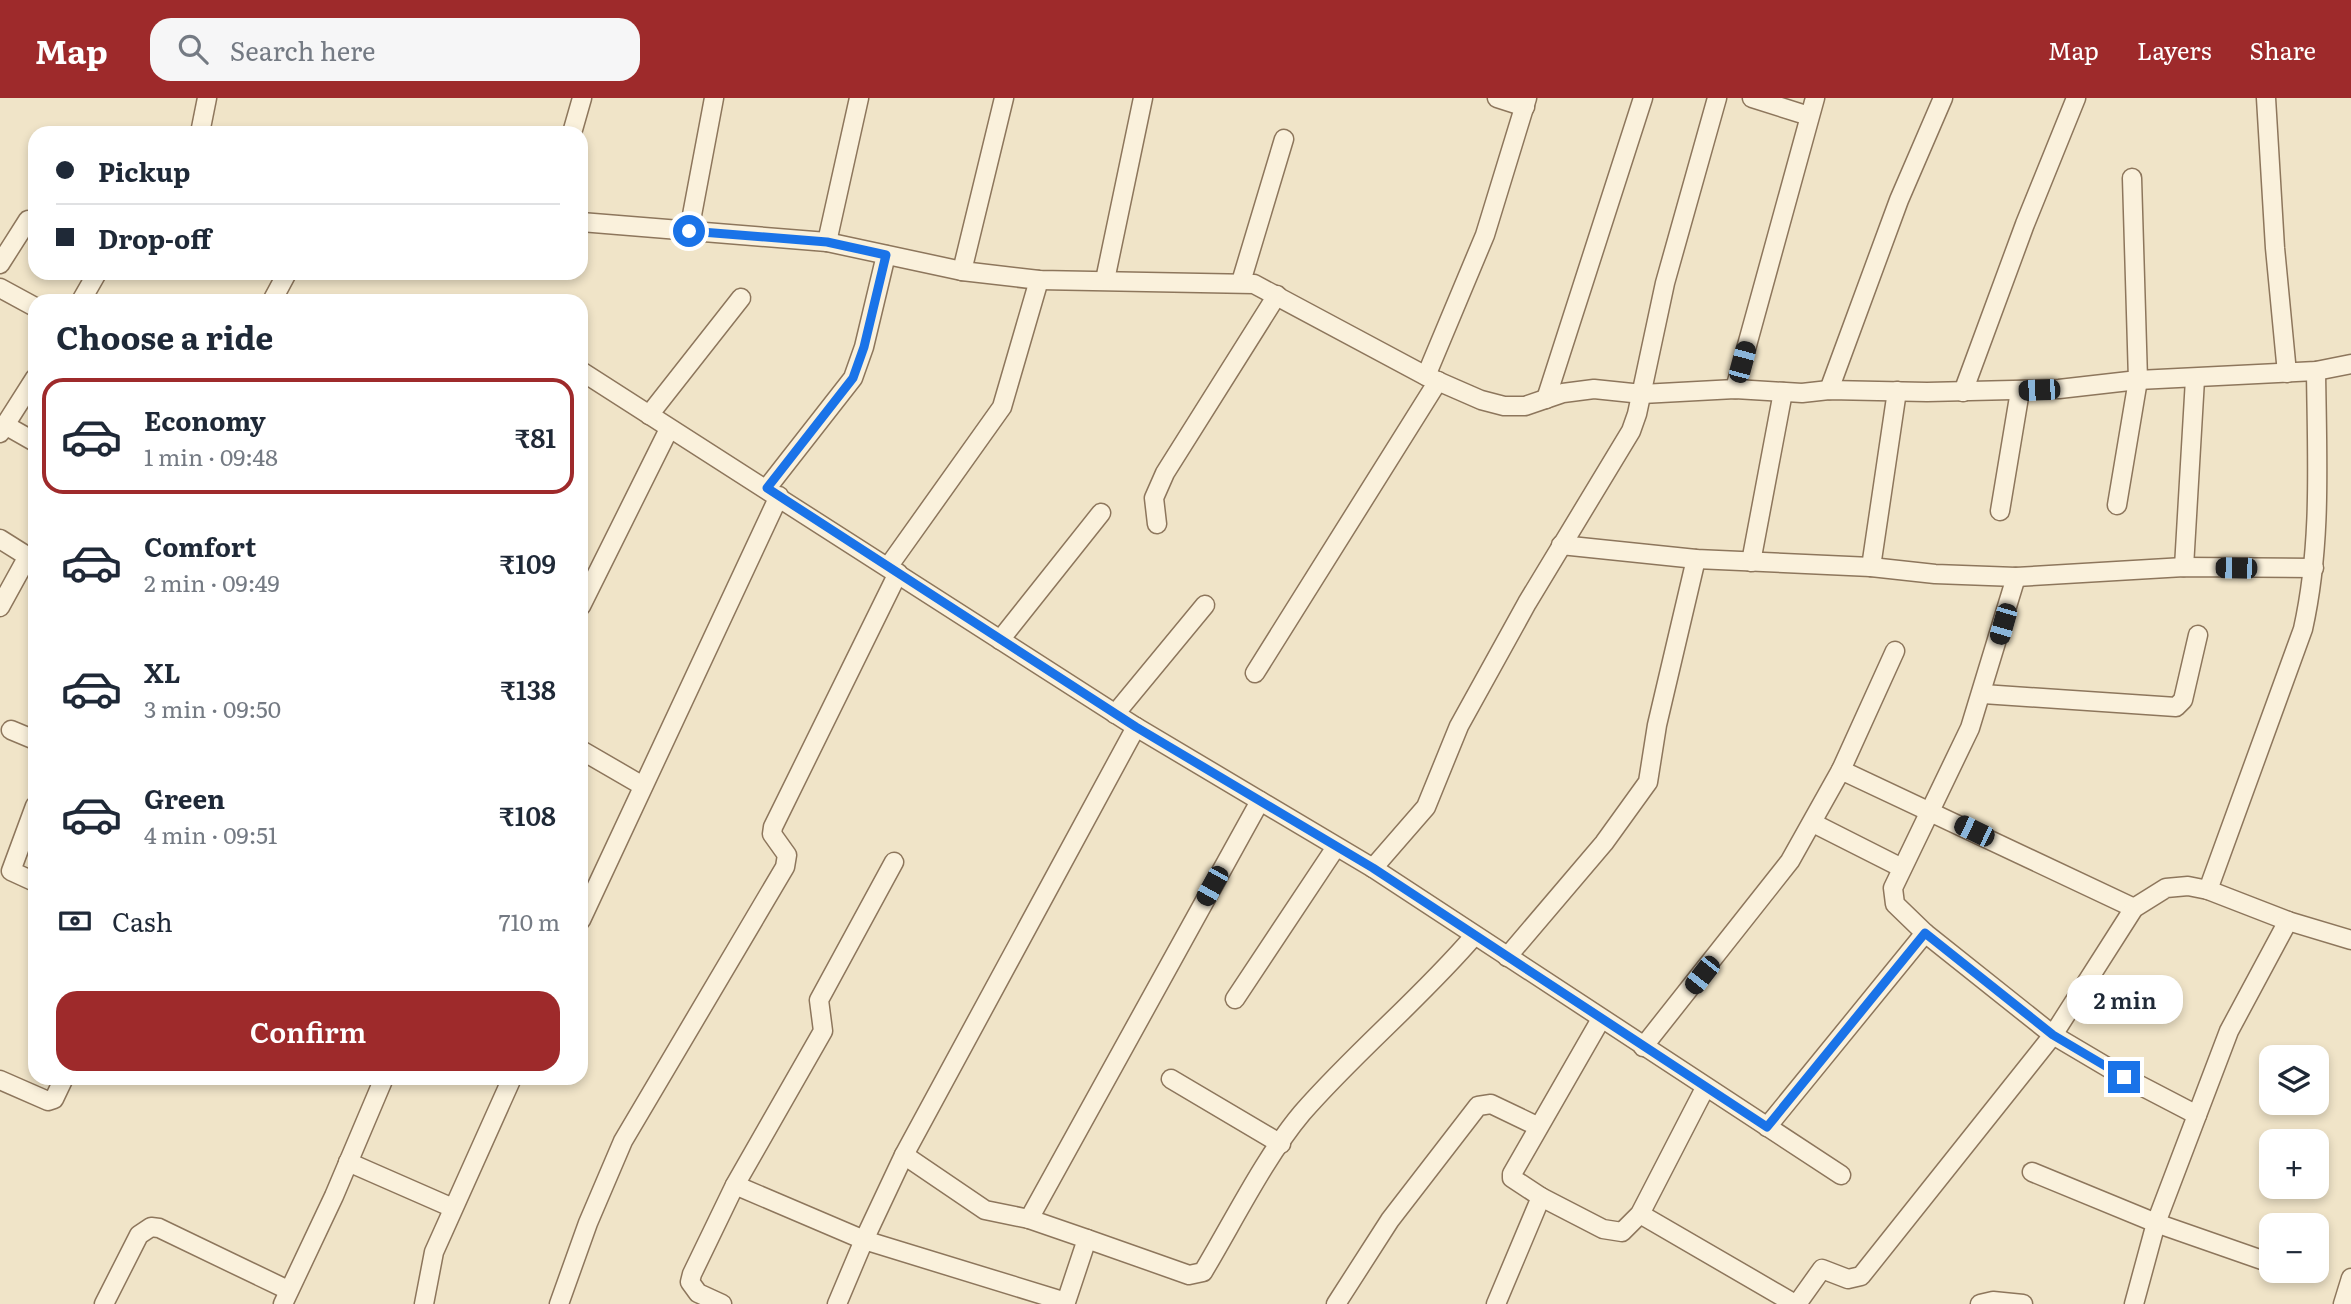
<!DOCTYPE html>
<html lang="en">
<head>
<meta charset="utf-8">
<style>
	body { margin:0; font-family:Literata,serif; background:#f6f6f7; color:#1f2937; height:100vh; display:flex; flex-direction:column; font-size:26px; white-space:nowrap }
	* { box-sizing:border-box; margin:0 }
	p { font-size:23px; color:#747a83 }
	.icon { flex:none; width:38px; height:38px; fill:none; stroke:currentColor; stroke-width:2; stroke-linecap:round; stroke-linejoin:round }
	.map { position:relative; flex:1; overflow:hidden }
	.details { position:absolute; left:28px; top:196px; width:560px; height:791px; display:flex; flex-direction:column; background:#fff; border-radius:21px; box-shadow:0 4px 10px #0003 }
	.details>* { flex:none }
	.top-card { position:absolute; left:28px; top:28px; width:560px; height:154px; border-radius:21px; box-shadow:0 4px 10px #0003; display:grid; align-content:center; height:154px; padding:0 28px; background:#fff }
	.fabs { position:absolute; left:2259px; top:947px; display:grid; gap:14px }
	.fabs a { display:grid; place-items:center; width:70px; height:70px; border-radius:14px; background:#fff; box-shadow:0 4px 10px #0003; font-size:35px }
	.end { position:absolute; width:32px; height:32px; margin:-16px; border:9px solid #1a73e8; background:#fff; box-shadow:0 0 0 4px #fff }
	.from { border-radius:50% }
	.bubble { position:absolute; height:49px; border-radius:21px; background:#fff; box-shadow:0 4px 10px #0003; font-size:23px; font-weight:600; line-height:49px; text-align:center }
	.car { position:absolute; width:21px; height:42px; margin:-21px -10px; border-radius:9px; box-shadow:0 0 5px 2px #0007; background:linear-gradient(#222 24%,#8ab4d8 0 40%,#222 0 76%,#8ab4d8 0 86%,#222 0) }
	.top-card b { display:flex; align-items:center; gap:24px; height:66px; font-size:26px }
	.top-card b+b { border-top:2px solid #e0e1e3 }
	.top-card i { width:18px; height:18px; background:#1f2937 }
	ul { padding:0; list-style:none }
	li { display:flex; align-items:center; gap:21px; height:116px; margin:0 14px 10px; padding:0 14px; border:4px solid transparent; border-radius:21px }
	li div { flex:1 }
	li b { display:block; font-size:26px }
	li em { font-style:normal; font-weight:600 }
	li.on { border-color:#9e2a2b }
	li>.icon { width:63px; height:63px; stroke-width:1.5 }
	h2 { padding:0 28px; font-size:32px; line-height:84px }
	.pay { display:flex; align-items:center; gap:18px; height:77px; padding:0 28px; font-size:26px }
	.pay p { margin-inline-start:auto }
	.action { display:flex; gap:14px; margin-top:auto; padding:14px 28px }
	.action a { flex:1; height:80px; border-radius:21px; background:#9e2a2b; color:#fff; font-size:28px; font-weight:600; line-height:80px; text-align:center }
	header { display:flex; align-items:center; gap:42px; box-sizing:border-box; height:98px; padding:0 35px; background:#9e2a2b; color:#fff }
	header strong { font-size:33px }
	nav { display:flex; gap:38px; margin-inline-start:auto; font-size:24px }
	.search { width:490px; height:63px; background:#f6f6f7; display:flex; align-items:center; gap:18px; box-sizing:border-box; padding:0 24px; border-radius:21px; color:#747a83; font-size:26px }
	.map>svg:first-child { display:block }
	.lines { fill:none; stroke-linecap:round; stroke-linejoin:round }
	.minor-casing { stroke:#8d765c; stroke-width:21 }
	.minor { stroke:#faf1dc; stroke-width:18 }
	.route { stroke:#1a73e8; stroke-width:9 }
</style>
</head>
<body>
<header>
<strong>Map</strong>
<div class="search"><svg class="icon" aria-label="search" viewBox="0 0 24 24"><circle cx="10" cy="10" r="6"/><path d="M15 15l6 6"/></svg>Search here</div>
<nav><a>Map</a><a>Layers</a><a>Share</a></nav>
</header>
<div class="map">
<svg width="2351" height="1206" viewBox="0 0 2351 1206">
	<rect width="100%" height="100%" fill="#f0e4c8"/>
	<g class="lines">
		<g class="minor-casing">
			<g id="minor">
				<polyline points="1497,0 1525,9"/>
				<polyline points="1752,0 1809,18"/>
				<polyline points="2266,0 2275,150 2287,275"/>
				<polyline points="200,35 207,0"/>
				<polyline points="572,35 582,0"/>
				<polyline points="581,124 827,144 962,173 1039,182 1254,186 1426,278 1481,302 1504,308 1525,308 1563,295 1594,291 1642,296 1735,291 1802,295 1829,292 1927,294 2059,291 2138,282 2316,273 2351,266"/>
				<polyline points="689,133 714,0"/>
				<polyline points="827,144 859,0"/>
				<polyline points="0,166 28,122"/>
				<polyline points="962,173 1004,0"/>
				<polyline points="1105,182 1143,0"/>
				<polyline points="1241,184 1284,41"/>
				<polyline points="0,190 35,209"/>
				<polyline points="81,203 97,175"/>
				<polyline points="272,203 287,175"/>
				<polyline points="581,273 1136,629 1373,770 1841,1077"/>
				<path d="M 2316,273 C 2317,360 2322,446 2303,531 L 2208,792 L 2288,823 L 2351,842"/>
				<polyline points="1426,278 1485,137 1527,0"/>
				<polyline points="1735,291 1815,0"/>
				<polyline points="1829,292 1899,102 1943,0"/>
				<polyline points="1963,294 2025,126 2076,0"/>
				<polyline points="1546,301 1643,0"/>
				<polyline points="649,317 741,200"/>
				<polyline points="5,327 35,344"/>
				<polyline points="0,335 35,280"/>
				<polyline points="767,390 853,280 864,249 886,157"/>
				<polyline points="2117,407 2138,282 2132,80"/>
				<polyline points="2000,413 2020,293"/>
				<polyline points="1157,426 1154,400 1165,375 1277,197"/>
				<polyline points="0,441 35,463"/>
				<polyline points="1561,447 1696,461 1871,469 1935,476 2016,479 2184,469 2314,470"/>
				<polyline points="1751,464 1783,294"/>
				<polyline points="888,469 1002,309 1039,182"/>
				<polyline points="1871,469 1897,293"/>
				<polyline points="2184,469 2195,281"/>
				<polyline points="581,508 669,331"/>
				<polyline points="0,509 28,458"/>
				<polyline points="1000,542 1101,415"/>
				<polyline points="1255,575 1438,283"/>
				<polyline points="1983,596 2176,609 2183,602 2198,537"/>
				<polyline points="1115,616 1205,507"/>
				<polyline points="11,632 35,642"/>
				<polyline points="581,652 643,688"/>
				<polyline points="1841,672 1895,553"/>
				<polyline points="35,708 11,773 35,784"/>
				<polyline points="1813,725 1902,770"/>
				<polyline points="1373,770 1426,709 1459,628 1527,505 1631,333 1637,316 1665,185 1717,0"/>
				<polyline points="581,822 779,398"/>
				<polyline points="1925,835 1895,806 1893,790 1970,630 2016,479"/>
				<polyline points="1507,859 1604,745 1648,684 1657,627 1696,461"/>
				<polyline points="1235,901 1336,749"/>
				<polyline points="1643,949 1790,763 1841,672 2134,810"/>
				<polyline points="1171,981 1281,1046"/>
				<polyline points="0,982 48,1003 54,1001 64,980"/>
				<polyline points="1767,1029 1925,835 2053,937 2124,979 2197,1017"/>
				<polyline points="348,1064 453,1110"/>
				<polyline points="2032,1074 2156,1125 2265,1163"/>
				<polyline points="735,1087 864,1142 904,1057 1136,629"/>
				<polyline points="1541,1099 1603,1131 1622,1134 1640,1116 1705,990"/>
				<polyline points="1640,1116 1795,1206"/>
				<polyline points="1029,1121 1260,703"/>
				<path d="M 1087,1141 L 1189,1177 L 1203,1174 C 1233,1124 1265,1059 1302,1015 C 1356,953 1420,901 1474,838"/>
				<polyline points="104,1206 139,1137 151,1129 159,1130 288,1192"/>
				<polyline points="283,1206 334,1098 384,980"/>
				<polyline points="424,1206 434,1154 512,980"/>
				<polyline points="559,1206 588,1125 623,1043 785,769 787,757 772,736 773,729 898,475"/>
				<polyline points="722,1206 698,1195 690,1184 692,1176 735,1087 823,933 819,902 894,764"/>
				<polyline points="837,1206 864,1142 1066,1204 1087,1141 1029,1121 985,1112 904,1057"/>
				<polyline points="1336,1206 1390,1122 1478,1008 1491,1006 1537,1028"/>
				<polyline points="1496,1206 1541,1099 1512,1080 1512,1076 1601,921"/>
				<polyline points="1797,1206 1822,1171 1848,1181 1861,1178 2053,937 2134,810 2166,790 2188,788 2208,792"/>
				<polyline points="1980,1206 1993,1203 2023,1206"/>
				<polyline points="2134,1206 2156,1125 2229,933 2288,823"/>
				<polyline points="2343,1206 2351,1180"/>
			</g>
		</g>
		<use href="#minor" class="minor"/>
	</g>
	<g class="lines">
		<polyline class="route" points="689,133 827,144 886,157 864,249 853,280 767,390 1136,629 1373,770 1767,1029 1925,835 2053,937 2124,979"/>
	</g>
</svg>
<div class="fabs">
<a><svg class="icon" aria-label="layers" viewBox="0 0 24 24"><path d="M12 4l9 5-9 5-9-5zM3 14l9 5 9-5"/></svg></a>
<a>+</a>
<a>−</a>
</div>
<i class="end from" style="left:689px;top:133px"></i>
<i class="end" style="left:2124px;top:979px"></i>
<div class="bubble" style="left:2067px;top:877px;width:116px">2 min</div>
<i class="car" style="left:1742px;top:264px;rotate:15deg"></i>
<i class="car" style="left:2039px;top:292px;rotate:268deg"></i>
<i class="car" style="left:2236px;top:470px;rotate:271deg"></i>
<i class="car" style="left:2003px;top:526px;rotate:196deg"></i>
<i class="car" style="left:1974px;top:733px;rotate:296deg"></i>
<i class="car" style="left:1212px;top:788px;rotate:209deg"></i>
<i class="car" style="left:1702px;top:877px;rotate:218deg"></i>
<div class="top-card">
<b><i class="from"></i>Pickup</b>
<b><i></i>Drop-off</b>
</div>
<section class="details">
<h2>Choose a ride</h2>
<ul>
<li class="on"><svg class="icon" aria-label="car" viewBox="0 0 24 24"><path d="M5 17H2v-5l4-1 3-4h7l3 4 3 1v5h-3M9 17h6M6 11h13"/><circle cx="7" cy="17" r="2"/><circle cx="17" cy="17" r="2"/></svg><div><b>Economy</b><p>1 min · 09:48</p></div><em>₹81</em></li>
<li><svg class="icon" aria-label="car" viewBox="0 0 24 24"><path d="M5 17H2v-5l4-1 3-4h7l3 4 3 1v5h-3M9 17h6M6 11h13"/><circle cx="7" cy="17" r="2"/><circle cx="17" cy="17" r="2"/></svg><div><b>Comfort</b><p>2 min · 09:49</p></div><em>₹109</em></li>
<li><svg class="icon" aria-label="car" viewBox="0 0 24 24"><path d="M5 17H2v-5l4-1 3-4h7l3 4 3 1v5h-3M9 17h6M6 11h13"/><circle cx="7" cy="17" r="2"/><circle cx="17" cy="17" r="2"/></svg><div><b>XL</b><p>3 min · 09:50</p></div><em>₹138</em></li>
<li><svg class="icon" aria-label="car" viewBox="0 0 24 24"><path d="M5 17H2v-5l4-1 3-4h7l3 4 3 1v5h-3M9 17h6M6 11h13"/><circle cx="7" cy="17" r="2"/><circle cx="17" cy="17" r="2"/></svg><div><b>Green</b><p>4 min · 09:51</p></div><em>₹108</em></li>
</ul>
<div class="pay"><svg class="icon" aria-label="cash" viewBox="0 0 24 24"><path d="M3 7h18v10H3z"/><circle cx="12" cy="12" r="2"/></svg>Cash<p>710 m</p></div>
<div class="action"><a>Confirm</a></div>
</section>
</div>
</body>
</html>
